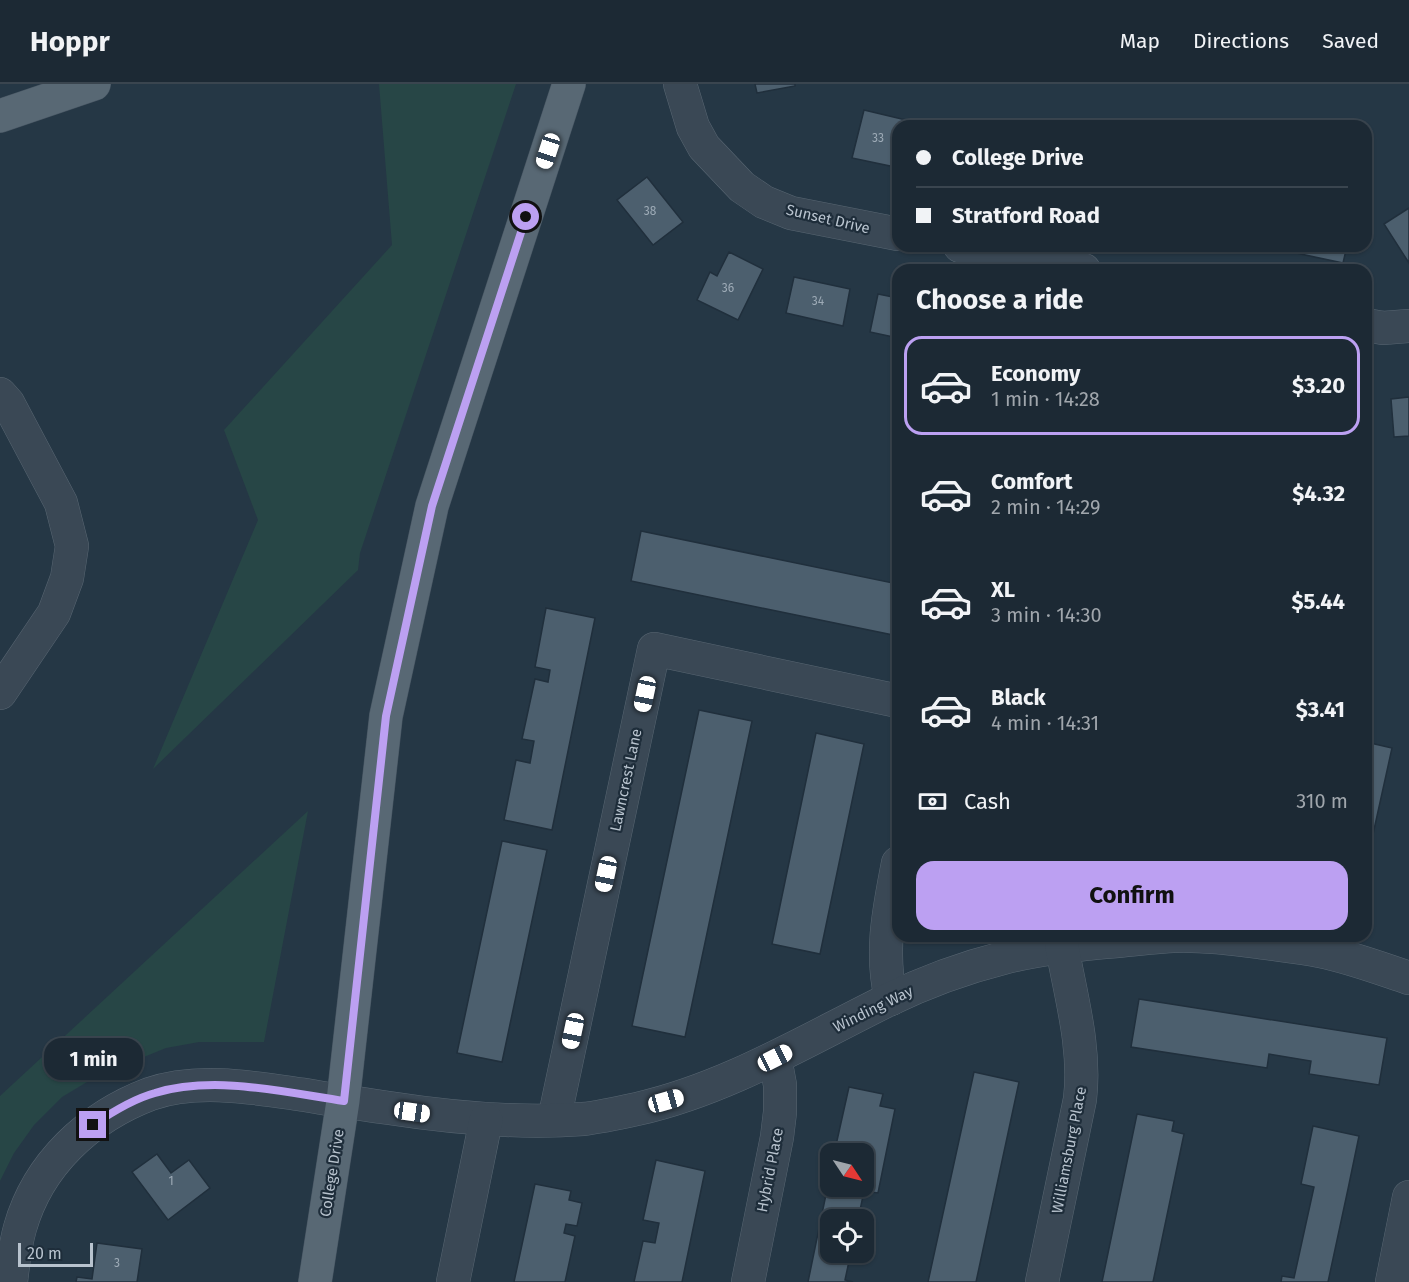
<!DOCTYPE html>
<html lang="en">
<head>
<meta charset="utf-8">
<style>
	body { margin:0; font-family:"Fira Sans",sans-serif; background:#293540; color:#f1f3f6; height:100vh; display:flex; flex-direction:column; font-size:22px; white-space:nowrap }
	* { box-sizing:border-box; margin:0 }
	p { font-size:20px; color:#a0a6ac }
	.icon { flex:none; width:33px; height:33px; fill:none; stroke:currentColor; stroke-width:2; stroke-linecap:round; stroke-linejoin:round }
	.map { position:relative; flex:1; overflow:hidden }
	.details { position:absolute; left:892px; top:180px; width:480px; height:678px; display:flex; flex-direction:column; background:#1c2934; border-radius:18px; box-shadow:0 2px 4px #0004,0 0 0 2px #3a454f }
	.details>* { flex:none }
	.hud { position:absolute; left:892px; top:36px; width:480px; height:132px; border-radius:18px; box-shadow:0 2px 4px #0004,0 0 0 2px #3a454f; display:grid; align-content:center; height:132px; padding:0 24px; background:#1c2934 }
	.needle { width:39px; rotate:125deg }
	.fabs { position:absolute; left:820px; top:1059px; display:grid; gap:12px }
	.fabs a { display:grid; place-items:center; width:54px; height:54px; border-radius:12px; background:#1c2934; box-shadow:0 2px 4px #0004,0 0 0 2px #3a454f; font-size:30px }
	.scale { position:absolute; left:18px; bottom:15px; width:75px; box-sizing:border-box; padding-left:6px; border:3px solid #b8c3ce; border-top:0; font-size:16px; line-height:21px; white-space:nowrap; color:#b8c3ce; -webkit-text-stroke:4px #1e2d3a; paint-order:stroke }
	.end { position:absolute; width:27px; height:27px; margin:-14px; border:8px solid #bca0f2; background:#111; box-shadow:0 0 0 3px #111 }
	.from { border-radius:50% }
	.bubble { position:absolute; height:42px; border-radius:18px; background:#1c2934; box-shadow:0 2px 4px #0004,0 0 0 2px #3a454f; font-size:20px; font-weight:700; line-height:42px; text-align:center }
	.car { position:absolute; width:18px; height:36px; margin:-18px -9px; border-radius:8px; box-shadow:0 0 4px 2px #0007; background:linear-gradient(#fff 24%,#345 0 40%,#fff 0 76%,#345 0 86%,#fff 0) }
	.hud b { display:flex; align-items:center; gap:21px; height:57px; font-size:22px }
	.hud b+b { border-top:2px solid #3a454f }
	.hud i { width:15px; height:15px; background:#f1f3f6 }
	ul { padding:0; list-style:none }
	li { display:flex; align-items:center; gap:18px; height:99px; margin:0 12px 9px; padding:0 12px; border:3px solid transparent; border-radius:18px }
	li div { flex:1 }
	li b { display:block; font-size:22px }
	li em { font-style:normal; font-weight:700 }
	li.on { border-color:#bca0f2 }
	li>.icon { width:54px; height:54px; stroke-width:1.5 }
	h2 { padding:0 24px; font-size:27px; line-height:72px }
	.pay { display:flex; align-items:center; gap:15px; height:66px; padding:0 24px; font-size:22px }
	.pay p { margin-inline-start:auto }
	.primary-button { display:flex; gap:12px; margin-top:auto; padding:12px 24px }
	.primary-button a { flex:1; height:69px; border-radius:18px; background:#bca0f2; color:#111; font-size:24px; font-weight:700; line-height:69px; text-align:center }
	header { display:flex; align-items:center; gap:36px; box-sizing:border-box; height:84px; padding:0 30px; background:#1c2934; border-bottom:2px solid #3a454f }
	header strong { font-size:28px }
	nav { display:flex; gap:33px; margin-inline-start:auto; font-size:21px }
	.map>svg:first-child { display:block }
	.green { fill:#274646 }
	.building { fill:#4c5f6e; stroke:#202f3c; stroke-width:1.5 }
	.lines { fill:none; stroke-linecap:round; stroke-linejoin:round }
	.minor-casing { stroke:#586672; stroke-width:34 }
	.major-casing { stroke:#465461; stroke-width:34 }
	.minor { stroke:#3a4855; stroke-width:33 }
	.major { stroke:#586874; stroke-width:33 }
	.route { stroke:#bca0f2; stroke-width:8 }
	.labels { text-anchor:middle; stroke-width:4.5; stroke-linejoin:round; paint-order:stroke }
	.number-label { font-size:12px; fill:#9daab6 }
	.street-label { font-size:15px; fill:#b8c3ce; stroke:#1e2d3a }
</style>
</head>
<body>
<header>
<strong>Hoppr</strong>
<nav><a>Map</a><a>Directions</a><a>Saved</a></nav>
</header>
<div class="map">
<svg width="1409" height="1198" viewBox="0 0 1409 1198">
	<rect width="100%" height="100%" fill="#253745"/>
	<g class="green">
		<polygon points="379,0 516,0 360,469 358,486 153,685 258,436 224,346 392,161"/>
		<polygon points="308,727 264,958 199,958 166,964 97,992 62,1013 34,1041 14,1069 0,1097 0,1012"/>
	</g>
	<g class="building">
		<polygon points="755,0 795,0 795,2 757,9"/>
		<polygon points="864,26 906,36 904,42 898,42 898,67 895,83 852,74"/>
		<polygon points="647,93 683,138 653,161 617,116"/>
		<polygon points="1409,124 1409,179 1384,140"/>
		<polygon points="1282,162 1347,162 1343,179 1282,166"/>
		<polygon points="729,168 763,185 738,236 697,216 710,188 717,192"/>
		<polygon points="794,193 850,205 843,242 786,229"/>
		<polygon points="878,210 898,214 898,254 870,248"/>
		<polygon points="1409,313 1409,352 1394,353 1391,315"/>
		<polygon points="641,447 898,500 898,552 631,497"/>
		<polygon points="546,524 595,534 552,746 504,736 516,676 530,679 534,657 522,655 535,595 548,598 550,586 535,583"/>
		<polygon points="699,626 752,637 685,953 632,942"/>
		<polygon points="816,649 864,660 820,870 772,860"/>
		<polygon points="1366,658 1392,664 1366,782"/>
		<polygon points="502,757 547,766 502,978 457,969"/>
		<polygon points="1139,915 1387,954 1379,1001 1309,990 1311,977 1269,970 1267,984 1131,963"/>
		<polygon points="974,988 1019,998 976,1198 928,1198"/>
		<polygon points="849,1003 883,1010 880,1022 895,1025 878,1109 864,1107 858,1136 831,1136 831,1168 851,1168 845,1196 853,1198 808,1198 831,1086 831,1102 864,1102 864,1070 834,1070"/>
		<polygon points="1137,1030 1174,1037 1172,1047 1184,1050 1153,1198 1102,1198"/>
		<polygon points="1313,1042 1359,1052 1348,1105 1328,1198 1281,1198 1282,1192 1294,1194 1314,1103 1301,1100"/>
		<polygon points="157,1070 171,1089 189,1076 210,1104 168,1136 132,1088"/>
		<polygon points="656,1076 705,1087 682,1198 634,1198 643,1157 655,1159 659,1139 643,1136"/>
		<polygon points="535,1100 571,1107 569,1116 582,1119 577,1142 566,1140 564,1149 575,1152 565,1198 514,1198"/>
		<polygon points="97,1159 142,1165 137,1198 76,1198 77,1193 92,1195"/>
	</g>
	<g class="lines">
		<g class="minor-casing">
			<g id="minor">
				<polyline points="680,0 693,43 704,63 742,103 764,118 791,129 898,150"/>
				<polyline points="960,162 1084,186"/>
				<polyline points="1366,241 1383,244 1409,242"/>
				<polyline points="0,310 8,319 61,419 72,462 67,494 54,529 0,609"/>
				<path d="M 891,915 C 880,867 889,826 898,779"/>
				<polyline points="554,1036 654,565 898,617"/>
				<path d="M 11,1198 C 13,1180 15,1161 20,1144 C 38,1080 89,1033 150,1010 C 198,993 256,1004 305,1011 C 333,1016 361,1020 389,1024 C 454,1034 518,1040 583,1035 C 601,1033 619,1029 637,1025 C 726,1005 805,957 886,917 C 923,899 963,884 1003,874 C 1040,864 1080,860 1118,857 C 1136,855 1155,853 1173,852 C 1201,851 1230,854 1258,858 C 1279,861 1299,863 1320,867 C 1350,873 1379,884 1409,894"/>
				<polyline points="453,1198 486,1036"/>
				<polyline points="748,1198 777,1053 780,1028 780,1001 775,974"/>
				<path d="M 1042,1198 L 1080,1015 C 1086,964 1071,913 1062,863"/>
				<polyline points="1392,1198 1409,1113"/>
			</g>
		</g>
		<g class="major-casing">
			<g id="major">
				<polyline points="0,32 94,0"/>
				<polyline points="315,1198 343,1017 386,632 432,422 569,0"/>
			</g>
		</g>
		<use href="#minor" class="minor"/>
		<use href="#major" class="major"/>
	</g>
	<g class="lines">
		<path class="route" d="M 93,1041 C 112,1028 133,1015 155,1009 C 214,991 284,1008 344,1017 L 386,632 L 432,422 L 526,133"/>
	</g>
	<g class="labels">
		<g class="number-label">
			<text x="878" y="58">33</text>
			<text x="650" y="131">38</text>
			<text x="728" y="208">36</text>
			<text x="818" y="221">34</text>
			<text x="171" y="1101">1</text>
			<text x="117" y="1183">3</text>
		</g>
		<g class="street-label">
			<text transform="translate(828 135) rotate(13)" y="5">Sunset Drive</text>
			<text transform="translate(626 696) rotate(-78)" y="5">Lawncrest Lane</text>
			<text transform="translate(873 925) rotate(-26)" y="5">Winding Way</text>
			<text transform="translate(1069 1066) rotate(-79)" y="5">Williamsburg Place</text>
			<text transform="translate(770 1086) rotate(-79)" y="5">Hybrid Place</text>
			<text transform="translate(332 1089) rotate(-81)" y="5">College Drive</text>
		</g>
	</g>
</svg>
<div class="fabs">
<a><svg class="needle" viewBox="-14 -14 28 28"><path d="M0-13l5 13h-10z" fill="#e53935"/><path d="M0 13l5-13h-10z" fill="#a0a6ac"/></svg></a>
<a><svg class="icon" aria-label="locate" viewBox="0 0 24 24"><circle cx="12" cy="12" r="6"/><path d="M12 2v4M12 18v4M2 12h4M18 12h4"/></svg></a>
</div>
<div class="scale">20 m</div>
<i class="end from" style="left:526px;top:133px"></i>
<i class="end" style="left:93px;top:1041px"></i>
<div class="bubble" style="left:44px;top:954px;width:99px">1 min</div>
<i class="car" style="left:548px;top:67px;rotate:198deg"></i>
<i class="car" style="left:645px;top:610px;rotate:192deg"></i>
<i class="car" style="left:606px;top:790px;rotate:192deg"></i>
<i class="car" style="left:573px;top:947px;rotate:192deg"></i>
<i class="car" style="left:775px;top:974px;rotate:63deg"></i>
<i class="car" style="left:666px;top:1017px;rotate:74deg"></i>
<i class="car" style="left:412px;top:1028px;rotate:98deg"></i>
<div class="hud">
<b><i class="from"></i>College Drive</b>
<b><i></i>Stratford Road</b>
</div>
<section class="details">
<h2>Choose a ride</h2>
<ul>
<li class="on"><svg class="icon" aria-label="car" viewBox="0 0 24 24"><path d="M5 17H2v-5l4-1 3-4h7l3 4 3 1v5h-3M9 17h6M6 11h13"/><circle cx="7" cy="17" r="2"/><circle cx="17" cy="17" r="2"/></svg><div><b>Economy</b><p>1 min · 14:28</p></div><em>$3.20</em></li>
<li><svg class="icon" aria-label="car" viewBox="0 0 24 24"><path d="M5 17H2v-5l4-1 3-4h7l3 4 3 1v5h-3M9 17h6M6 11h13"/><circle cx="7" cy="17" r="2"/><circle cx="17" cy="17" r="2"/></svg><div><b>Comfort</b><p>2 min · 14:29</p></div><em>$4.32</em></li>
<li><svg class="icon" aria-label="car" viewBox="0 0 24 24"><path d="M5 17H2v-5l4-1 3-4h7l3 4 3 1v5h-3M9 17h6M6 11h13"/><circle cx="7" cy="17" r="2"/><circle cx="17" cy="17" r="2"/></svg><div><b>XL</b><p>3 min · 14:30</p></div><em>$5.44</em></li>
<li><svg class="icon" aria-label="car" viewBox="0 0 24 24"><path d="M5 17H2v-5l4-1 3-4h7l3 4 3 1v5h-3M9 17h6M6 11h13"/><circle cx="7" cy="17" r="2"/><circle cx="17" cy="17" r="2"/></svg><div><b>Black</b><p>4 min · 14:31</p></div><em>$3.41</em></li>
</ul>
<div class="pay"><svg class="icon" aria-label="cash" viewBox="0 0 24 24"><path d="M3 7h18v10H3z"/><circle cx="12" cy="12" r="2"/></svg>Cash<p>310 m</p></div>
<div class="primary-button"><a>Confirm</a></div>
</section>
</div>
</body>
</html>
